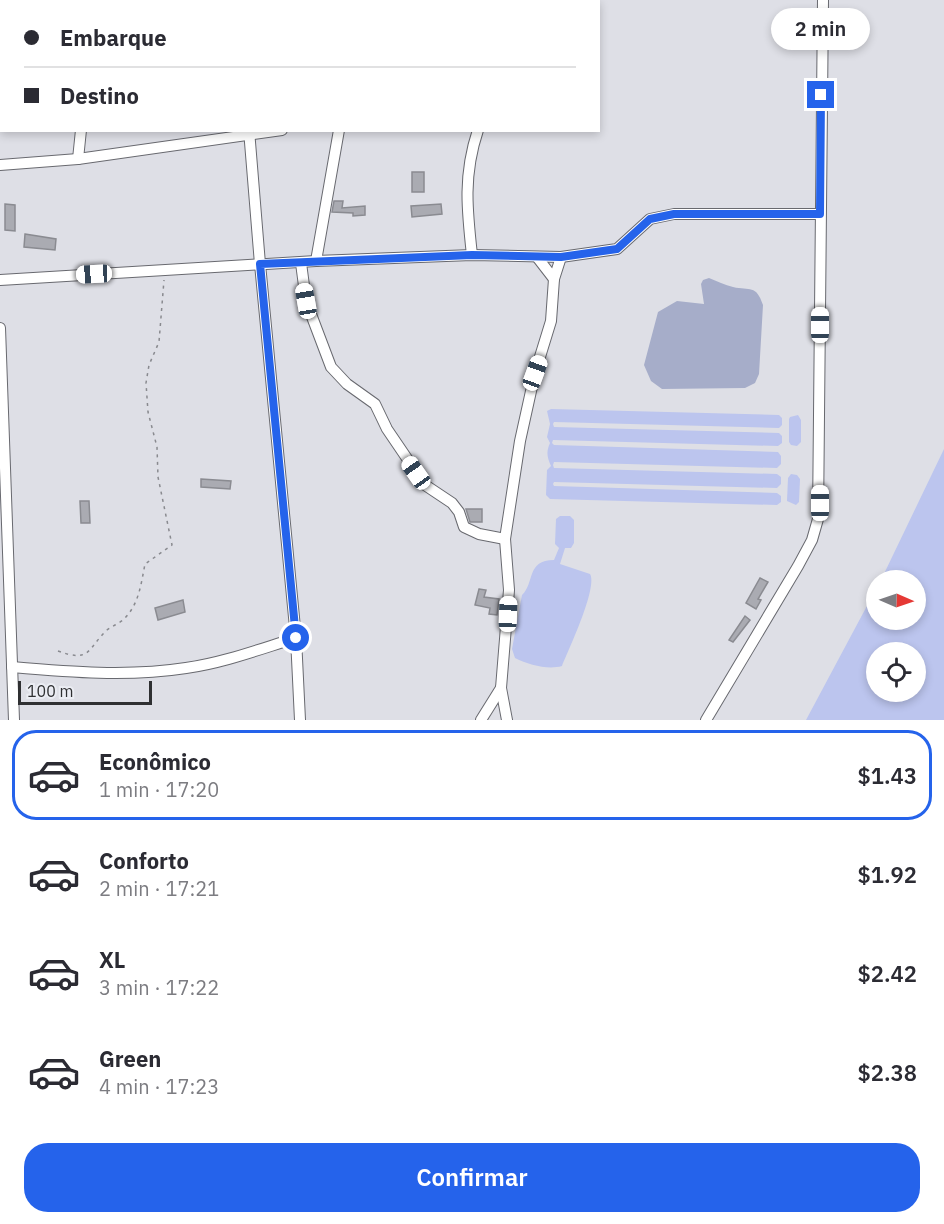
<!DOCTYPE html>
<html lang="pt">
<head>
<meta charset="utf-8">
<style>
	body { margin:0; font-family:"IBM Plex Sans",sans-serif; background:#f7f7f7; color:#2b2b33; height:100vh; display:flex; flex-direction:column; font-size:22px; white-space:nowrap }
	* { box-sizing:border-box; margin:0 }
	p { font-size:20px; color:#7c7c81 }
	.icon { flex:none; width:33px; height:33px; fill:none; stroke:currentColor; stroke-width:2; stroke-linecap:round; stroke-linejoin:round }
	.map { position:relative; height:720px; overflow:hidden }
	.panel { display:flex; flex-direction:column; background:#fff; flex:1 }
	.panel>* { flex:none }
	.top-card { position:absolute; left:0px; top:0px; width:600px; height:132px; box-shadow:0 3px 9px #0003; display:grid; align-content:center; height:132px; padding:0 24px; background:#fff }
	.needle { width:39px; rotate:92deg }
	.tools { position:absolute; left:866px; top:570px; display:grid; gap:12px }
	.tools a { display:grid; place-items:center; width:60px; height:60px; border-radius:50%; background:#fff; box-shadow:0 3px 9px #0003; font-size:30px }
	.scale { position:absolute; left:18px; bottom:15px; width:134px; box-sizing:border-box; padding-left:6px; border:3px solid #2f3032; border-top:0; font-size:16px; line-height:21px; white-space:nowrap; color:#2f3032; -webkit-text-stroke:4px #ebedf3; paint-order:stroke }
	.end { position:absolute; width:27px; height:27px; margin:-14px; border:8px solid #2563eb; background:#fff; box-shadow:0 0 0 3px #fff }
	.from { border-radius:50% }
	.bubble { position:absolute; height:42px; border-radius:21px; background:#fff; box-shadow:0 3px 9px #0003; font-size:20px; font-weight:600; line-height:42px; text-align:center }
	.car { position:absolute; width:18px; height:36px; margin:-18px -9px; border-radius:8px; box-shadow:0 0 4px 2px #0007; background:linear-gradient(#fff 24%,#345 0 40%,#fff 0 76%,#345 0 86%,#fff 0) }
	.top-card b { display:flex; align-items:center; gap:21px; height:57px; font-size:22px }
	.top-card b+b { border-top:2px solid #e1e1e2 }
	.top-card i { width:15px; height:15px; background:#2b2b33 }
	ul { padding:10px 0 0; list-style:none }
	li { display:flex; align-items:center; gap:18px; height:90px; margin:0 12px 9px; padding:0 12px; border:3px solid transparent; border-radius:24px }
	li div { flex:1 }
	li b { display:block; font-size:22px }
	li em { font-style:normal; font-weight:600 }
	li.current { border-color:#2563eb }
	li>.icon { width:54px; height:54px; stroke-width:1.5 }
	.button { display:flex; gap:12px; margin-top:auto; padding:12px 24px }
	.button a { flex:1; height:69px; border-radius:24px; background:#2563eb; color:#fff; font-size:24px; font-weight:600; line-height:69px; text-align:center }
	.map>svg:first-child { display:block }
	.green { fill:#a6adc9 }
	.water { fill:#bcc5ee; fill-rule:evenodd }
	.building { fill:#aaabb2; stroke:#8a8b91; stroke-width:1.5 }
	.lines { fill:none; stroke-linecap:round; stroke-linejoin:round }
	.minor-casing { stroke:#68696f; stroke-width:12 }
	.path { stroke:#898a8f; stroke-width:1.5; stroke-dasharray:3 4.5; stroke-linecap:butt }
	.minor { stroke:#fff; stroke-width:10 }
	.route { stroke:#2563eb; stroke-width:8 }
</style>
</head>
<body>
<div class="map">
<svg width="944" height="720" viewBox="0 0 944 720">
	<rect width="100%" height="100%" fill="#dedfe6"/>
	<path class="green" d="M 709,278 C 717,281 725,285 733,287 C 750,291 756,284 763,305 L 759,374 L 755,383 L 745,388 L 662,389 L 651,381 L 644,365 L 658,312 L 677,301 L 704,304 L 701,284 L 703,280 Z"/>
	<g class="water">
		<path d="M 551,409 L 779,415 L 782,418 L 782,425 L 779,428 L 554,422 L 553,424 L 554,427 L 779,433 L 782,436 L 782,443 L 778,446 L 553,440 L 552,443 L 554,445 L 778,452 L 781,456 L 781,464 L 777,468 L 554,462 L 553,465 L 554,468 L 777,474 L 781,477 L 781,484 L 777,488 L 554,482 L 553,484 L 554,486 L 777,493 L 781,496 L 781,502 L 777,505 L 550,499 L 546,495 L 547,470 L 551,466 C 547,457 546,452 550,443 L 547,437 L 550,424 L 547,411 Z"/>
		<polygon points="798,415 801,420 801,442 797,446 791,445 789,442 789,419 790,417"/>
		<path d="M 944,449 L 944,720 L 806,720 L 876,589 L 876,620 L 915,620 L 915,580 L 881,580 ZM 876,652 L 915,652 L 915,692 L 876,692 Z"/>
		<polygon points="791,474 797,475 800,479 799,502 796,505 787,501 788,478"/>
		<path d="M 560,516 L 570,516 L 574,520 L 574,543 L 571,548 L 565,548 L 560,564 L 590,574 C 598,587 569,649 562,666 C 548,670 529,665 515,658 L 512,649 L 522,595 C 535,583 526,560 554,560 L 559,548 L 555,544 L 556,519 Z"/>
	</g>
	<g class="building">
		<rect x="412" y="172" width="12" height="20"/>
		<polygon points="334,201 343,201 342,208 365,206 365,215 353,216 353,213 332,212"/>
		<polygon points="5,204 15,205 15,231 5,230"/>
		<polygon points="441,204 442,214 412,217 411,206"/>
		<polygon points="25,234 56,239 55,250 24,247"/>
		<polygon points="201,479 231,481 230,489 201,487"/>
		<polygon points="80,501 89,501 90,523 81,523"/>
		<polygon points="466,509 482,509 482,522 470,522"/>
		<polygon points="760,578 768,582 758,599 761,600 756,609 746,603"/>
		<polygon points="479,589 486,590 484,597 499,599 497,615 489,614 490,608 475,605"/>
		<polygon points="183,600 185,612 158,620 155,608"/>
		<polygon points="745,616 750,620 733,642 729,640"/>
	</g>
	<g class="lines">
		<g class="minor-casing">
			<g id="minor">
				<polyline points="93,2 93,0"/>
				<polyline points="250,2 250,0"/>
				<polyline points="358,2 359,0"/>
				<polyline points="489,2 489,0"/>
				<polyline points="249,130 260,264 296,638 300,720"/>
				<polyline points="78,159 81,130"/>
				<polyline points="0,165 78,159 282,130"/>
				<path d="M 472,255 C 467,210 463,175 478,130"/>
				<polyline points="537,257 554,279"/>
				<polyline points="316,261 339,130"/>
				<polyline points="301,263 306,301 331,367 347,384 375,404 387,429 425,485 452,503 459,512 464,527 479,534 505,539"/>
				<polyline points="0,280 316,261 472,255 561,257 617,249 650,219 674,214 820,214"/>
				<polyline points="0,328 14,720"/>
				<path d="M 12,667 C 70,672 128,677 186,668 C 223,663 260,649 296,638"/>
				<polyline points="481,720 501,688"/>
				<polyline points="507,720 501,688 509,590 505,539 520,441 535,373 551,321 554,279 561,257"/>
				<polyline points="706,720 798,566 812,540 818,519 823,0"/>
			</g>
		</g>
		<path class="path" d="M 58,651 C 91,663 87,649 107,630 C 112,626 118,624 123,620 C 139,605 141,584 145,564 L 172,545 L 158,477 L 157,447 L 148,412 L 146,383 L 149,365 L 159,342 L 164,280"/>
		<use href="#minor" class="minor"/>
	</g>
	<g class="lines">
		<polyline class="route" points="296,638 260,264 472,255 561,257 617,249 650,219 674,214 820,214 821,95"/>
	</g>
</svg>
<div class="tools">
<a><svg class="needle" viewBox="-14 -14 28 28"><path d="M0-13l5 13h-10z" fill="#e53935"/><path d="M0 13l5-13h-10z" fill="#7c7c81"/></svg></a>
<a><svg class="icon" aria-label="locate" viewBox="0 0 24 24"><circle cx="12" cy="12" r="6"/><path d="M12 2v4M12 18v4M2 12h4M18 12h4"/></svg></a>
</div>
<div class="scale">100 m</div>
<i class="end from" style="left:296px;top:638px"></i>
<i class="end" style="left:821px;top:95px"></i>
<div class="bubble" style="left:771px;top:8px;width:99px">2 min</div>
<i class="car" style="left:94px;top:274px;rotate:267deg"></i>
<i class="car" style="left:306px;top:301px;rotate:350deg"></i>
<i class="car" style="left:820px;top:325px;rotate:0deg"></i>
<i class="car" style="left:535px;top:373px;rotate:20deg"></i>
<i class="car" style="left:416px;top:473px;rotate:325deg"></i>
<i class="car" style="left:820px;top:503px;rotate:0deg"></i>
<i class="car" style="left:508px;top:614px;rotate:2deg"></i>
<div class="top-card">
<b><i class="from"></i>Embarque</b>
<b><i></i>Destino</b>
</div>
</div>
<section class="panel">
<ul>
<li class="current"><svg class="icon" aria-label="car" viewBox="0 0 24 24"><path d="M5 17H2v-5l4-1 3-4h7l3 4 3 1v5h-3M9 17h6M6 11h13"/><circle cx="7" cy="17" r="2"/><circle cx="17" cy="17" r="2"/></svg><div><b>Econômico</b><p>1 min · 17:20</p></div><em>$1.43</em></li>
<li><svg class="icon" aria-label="car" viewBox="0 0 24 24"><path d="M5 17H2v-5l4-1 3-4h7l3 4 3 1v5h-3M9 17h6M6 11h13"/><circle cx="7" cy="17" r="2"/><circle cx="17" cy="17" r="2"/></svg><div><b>Conforto</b><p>2 min · 17:21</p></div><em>$1.92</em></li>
<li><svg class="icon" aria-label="car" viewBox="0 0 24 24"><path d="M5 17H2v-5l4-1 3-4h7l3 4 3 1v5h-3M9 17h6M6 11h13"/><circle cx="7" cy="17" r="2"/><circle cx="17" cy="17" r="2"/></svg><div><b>XL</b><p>3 min · 17:22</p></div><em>$2.42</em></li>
<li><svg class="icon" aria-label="car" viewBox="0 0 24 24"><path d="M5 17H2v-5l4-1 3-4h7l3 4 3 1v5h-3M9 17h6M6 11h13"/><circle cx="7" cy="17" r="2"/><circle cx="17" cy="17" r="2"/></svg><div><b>Green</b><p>4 min · 17:23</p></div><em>$2.38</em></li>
</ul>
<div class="button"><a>Confirmar</a></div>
</section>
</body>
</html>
